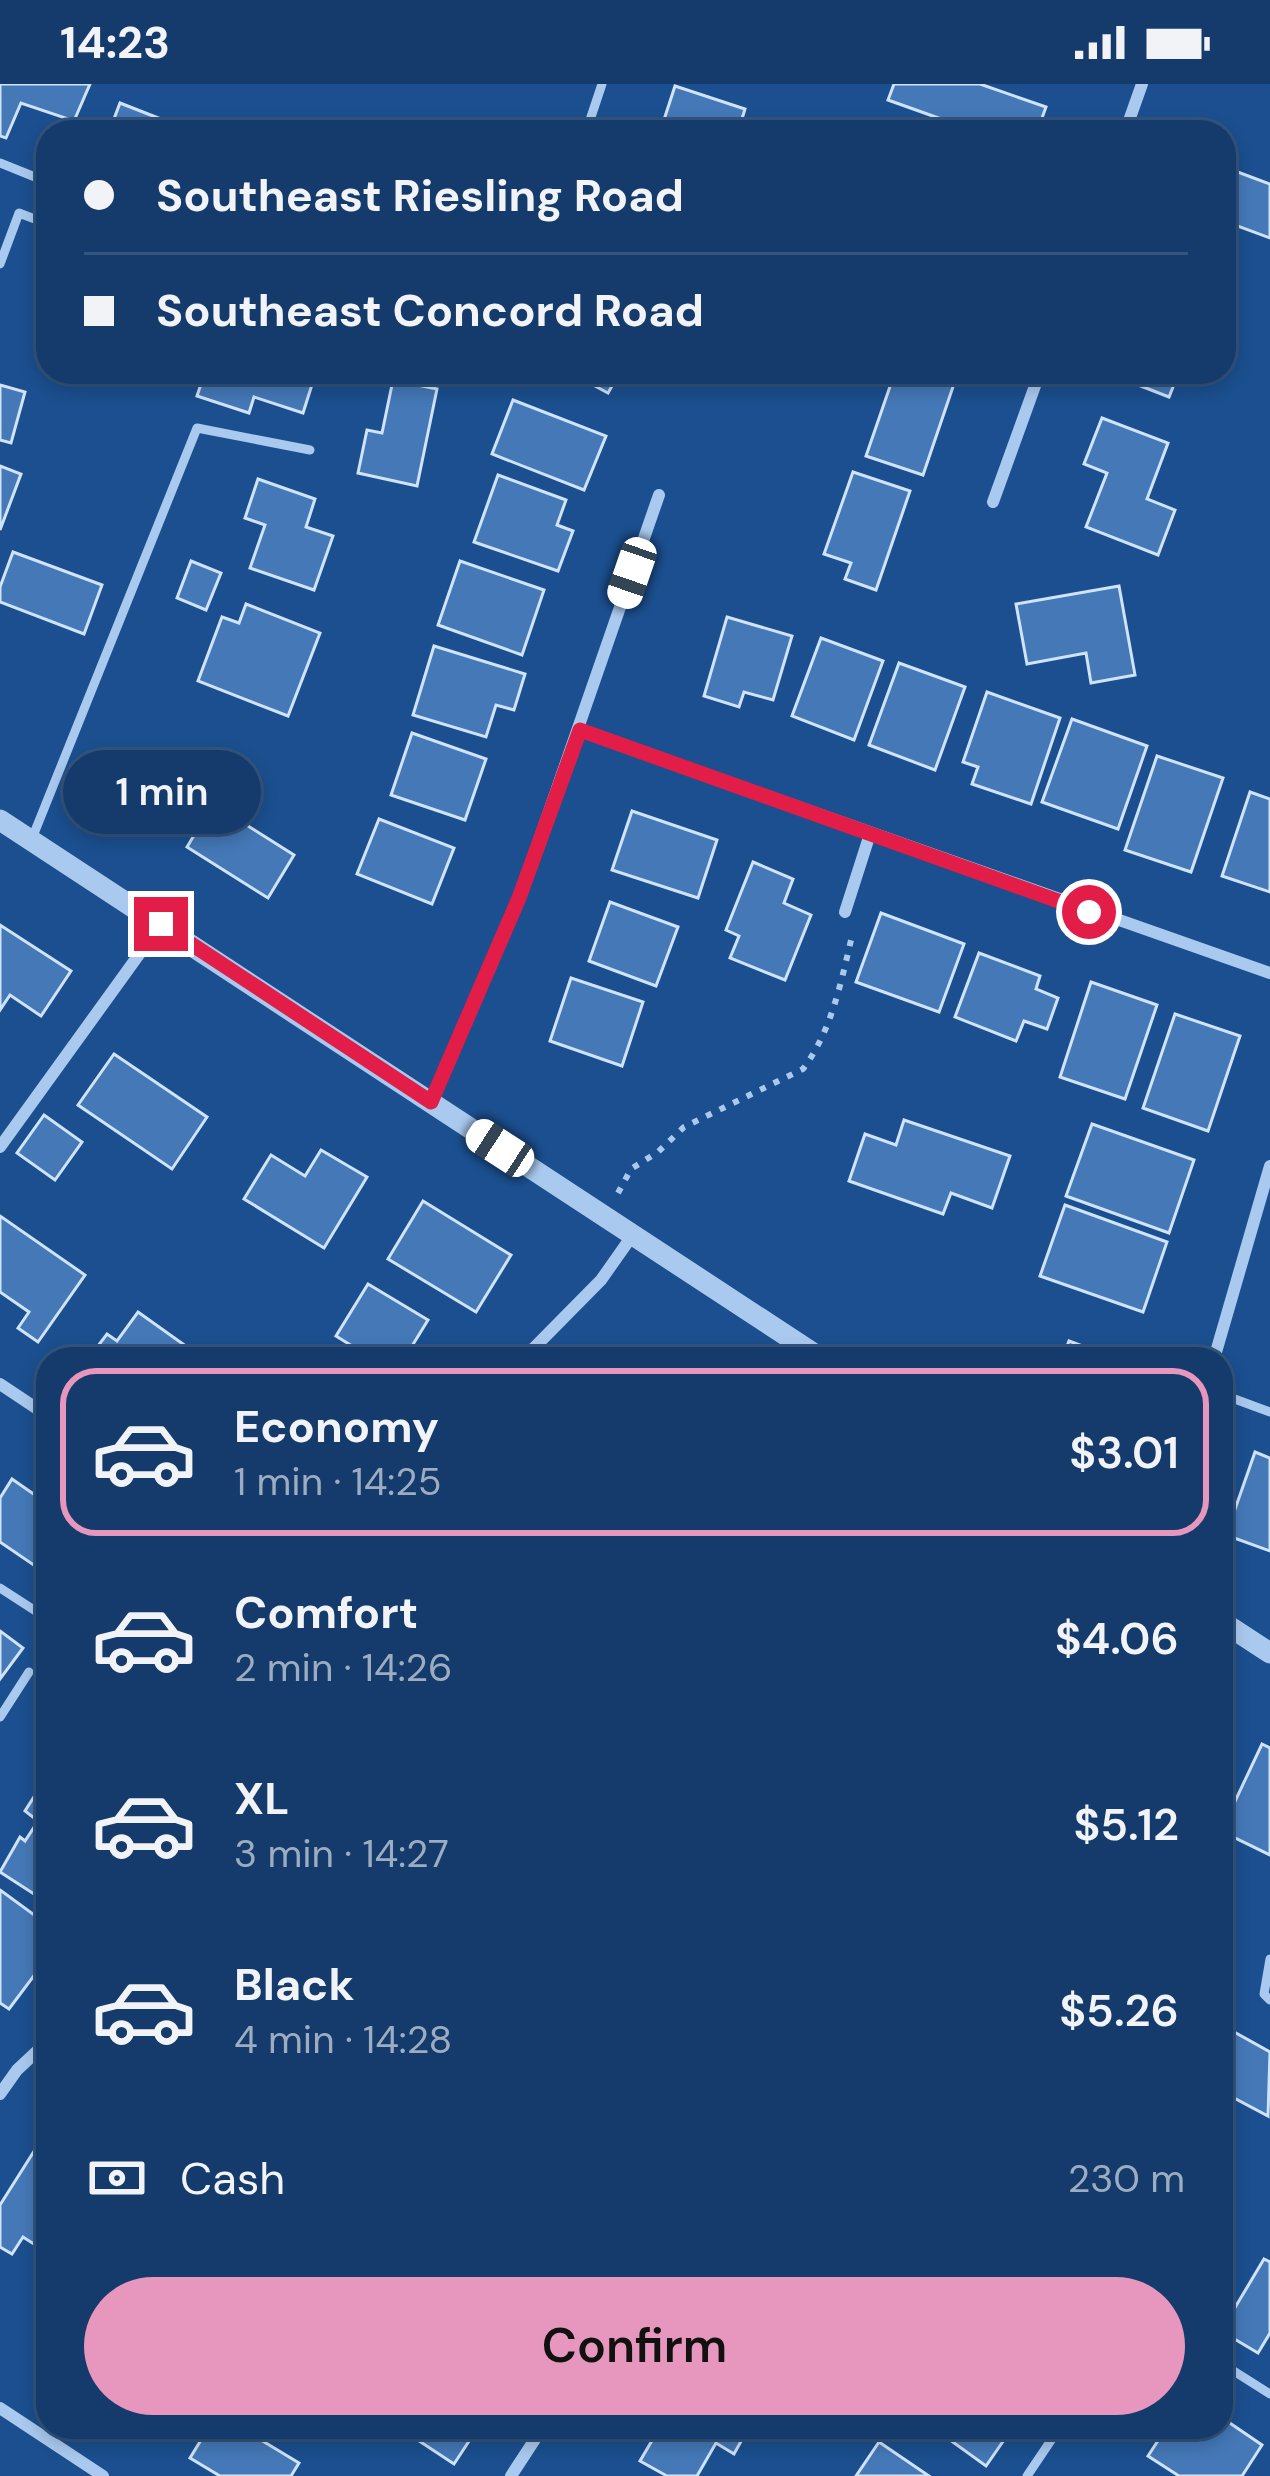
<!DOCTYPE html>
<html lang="en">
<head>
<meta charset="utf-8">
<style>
	body { margin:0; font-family:"DM Sans",sans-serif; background:#214673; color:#f1f3f6; height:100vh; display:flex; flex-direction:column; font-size:45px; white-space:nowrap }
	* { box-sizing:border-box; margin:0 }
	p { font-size:39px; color:#9dadc1 }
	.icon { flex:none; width:66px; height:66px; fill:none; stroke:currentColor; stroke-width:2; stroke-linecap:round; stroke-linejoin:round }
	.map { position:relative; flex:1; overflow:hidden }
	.side { position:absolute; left:36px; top:1263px; width:1197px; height:1092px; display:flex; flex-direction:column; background:#143b6b; border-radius:36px; box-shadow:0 6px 18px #0003,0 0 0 3px #33557e }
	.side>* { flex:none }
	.banner { position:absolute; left:36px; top:36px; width:1200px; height:264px; border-radius:36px; box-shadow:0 6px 18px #0003,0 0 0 3px #33557e; display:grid; align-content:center; height:264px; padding:0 48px; background:#143b6b }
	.end { position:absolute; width:54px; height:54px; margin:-27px; border:15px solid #e11d48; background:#fff; box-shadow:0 0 0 6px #fff }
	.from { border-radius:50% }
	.bubble { position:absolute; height:84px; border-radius:42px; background:#143b6b; box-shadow:0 6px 18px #0003,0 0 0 3px #33557e; font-size:39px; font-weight:600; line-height:84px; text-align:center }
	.car { position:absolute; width:36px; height:72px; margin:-36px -18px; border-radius:15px; box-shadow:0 0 9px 3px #0007; background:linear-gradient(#fff 24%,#345 0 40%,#fff 0 76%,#345 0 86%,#fff 0) }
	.banner b { display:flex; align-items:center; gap:42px; height:114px; font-size:45px }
	.banner b+b { border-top:3px solid #33557e }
	.banner i { width:30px; height:30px; background:#f1f3f6 }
	ul { padding:21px 0 0; list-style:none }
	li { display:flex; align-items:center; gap:36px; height:168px; margin:0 24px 18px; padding:0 24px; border:6px solid transparent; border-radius:36px }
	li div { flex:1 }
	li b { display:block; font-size:45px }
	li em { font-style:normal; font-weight:600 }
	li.selected { border-color:#e797bd }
	li>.icon { width:108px; height:108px; stroke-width:1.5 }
	.pay { display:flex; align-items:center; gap:30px; height:132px; padding:0 48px; font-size:45px }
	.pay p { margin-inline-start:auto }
	.button { display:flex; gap:24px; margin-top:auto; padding:24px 48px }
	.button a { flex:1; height:138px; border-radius:72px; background:#e797bd; color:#111; font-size:48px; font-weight:600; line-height:138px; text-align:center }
	.status { display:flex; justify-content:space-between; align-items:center; height:84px; padding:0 60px; background:#143b6b; direction:ltr }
	.status svg { height:33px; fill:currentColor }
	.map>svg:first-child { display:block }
	.building { fill:#4478b7; stroke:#cfe3fa; stroke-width:3 }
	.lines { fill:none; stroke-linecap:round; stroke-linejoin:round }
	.path { stroke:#a9c9ee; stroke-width:6; stroke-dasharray:6 9; stroke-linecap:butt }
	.service { stroke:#a9c9ee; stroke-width:9 }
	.minor { stroke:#a9c9ee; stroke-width:12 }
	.tertiary { stroke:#a9c9ee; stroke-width:21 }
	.route { stroke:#e11d48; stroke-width:15 }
</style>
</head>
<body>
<div class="status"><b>14:23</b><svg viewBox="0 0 49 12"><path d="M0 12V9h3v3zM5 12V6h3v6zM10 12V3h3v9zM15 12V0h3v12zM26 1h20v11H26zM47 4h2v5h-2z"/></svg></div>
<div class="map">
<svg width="1270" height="2392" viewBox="0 0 1270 2392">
	<rect width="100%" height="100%" fill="#1b4f8f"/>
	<g class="building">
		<polygon points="0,0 90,0 74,37 21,19 6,54 0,52"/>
		<polygon points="894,0 980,0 1046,23 1037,48 955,48 958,41 888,16"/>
		<polygon points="675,2 745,25 738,48 660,48"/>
		<polygon points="120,19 194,48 109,48"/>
		<polygon points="1227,84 1270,100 1270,154 1224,137"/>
		<polygon points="205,288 316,288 303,329 254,313 249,329 197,312"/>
		<polygon points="569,288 620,288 608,309"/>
		<polygon points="895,288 958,288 923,391 866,372"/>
		<polygon points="1116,288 1179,288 1169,313 1115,292"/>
		<polygon points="393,296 437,305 417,402 358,389 367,346 382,349"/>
		<polygon points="0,301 25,308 11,359 0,356"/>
		<polygon points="513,316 606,352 584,406 492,370"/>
		<polygon points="1102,334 1168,359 1147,415 1175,426 1158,471 1086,443 1107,389 1084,380"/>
		<polygon points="0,382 21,390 0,446"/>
		<polygon points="853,388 910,407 876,506 845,495 851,479 824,470"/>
		<polygon points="498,391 566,416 557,441 573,447 558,487 474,458"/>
		<polygon points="258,395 315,415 306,443 333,452 314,506 250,484 265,441 245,434"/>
		<polygon points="13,468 102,501 84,550 0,518 0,503"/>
		<polygon points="191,477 221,489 206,526 177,514"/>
		<polygon points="460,477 544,506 522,571 438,541"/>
		<polygon points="1119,502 1135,591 1091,599 1086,569 1027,580 1016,520"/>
		<polygon points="246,520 320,549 288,632 198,597 222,533 239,539"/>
		<polygon points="727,533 792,552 773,616 744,608 739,623 704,612"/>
		<polygon points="821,554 883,577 854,656 792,632"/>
		<polygon points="434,562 525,590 514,626 496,621 486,653 413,631"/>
		<polygon points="899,579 965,603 935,686 869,661"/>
		<polygon points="987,608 1060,634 1031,720 972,700 978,683 963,678"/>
		<polygon points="1072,635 1147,662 1118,745 1042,718"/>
		<polygon points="412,649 486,675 465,736 391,711"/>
		<polygon points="1157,672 1223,694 1191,788 1125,766"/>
		<polygon points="1250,708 1270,715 1270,808 1222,792"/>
		<polygon points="213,720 294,771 268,814 187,763"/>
		<polygon points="632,727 717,756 698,814 612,786"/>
		<polygon points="379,735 454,764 432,820 357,790"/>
		<polygon points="753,778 793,795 784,819 811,831 785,896 730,874 739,852 726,846"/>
		<polygon points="610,818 678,843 656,902 589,877"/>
		<polygon points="881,829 964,860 939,928 856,898"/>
		<polygon points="0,841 71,887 41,932 10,911 0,926"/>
		<polygon points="979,869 1040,892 1036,905 1058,914 1047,945 1024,937 1016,957 955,933"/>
		<polygon points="571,894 643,918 622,982 550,957"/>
		<polygon points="1091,898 1157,921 1125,1015 1060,993"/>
		<polygon points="1175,930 1240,952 1208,1047 1143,1024"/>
		<polygon points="114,970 207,1033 172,1085 78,1021"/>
		<polygon points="44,1031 82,1058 55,1096 17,1069"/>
		<polygon points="904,1036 1010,1072 992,1124 951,1109 943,1130 849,1097 865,1050 896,1061"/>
		<polygon points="1092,1040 1194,1076 1169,1149 1066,1112"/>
		<polygon points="321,1066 367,1093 324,1164 244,1115 271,1071 305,1092"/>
		<polygon points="423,1117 511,1171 476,1228 388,1175"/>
		<polygon points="1065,1121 1167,1158 1143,1228 1040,1192"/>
		<polygon points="0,1132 85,1191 38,1258 18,1244 29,1228 0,1208"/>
		<polygon points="368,1200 428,1236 404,1275 373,1275 336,1252"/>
		<polygon points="138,1228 204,1275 88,1275 107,1250 117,1257"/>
		<polygon points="1069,1257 1117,1275 1062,1275"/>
		<polygon points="1255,1368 1270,1374 1270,1467 1226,1451"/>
		<polygon points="12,1395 48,1420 48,1475 41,1486 0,1458 0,1414"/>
		<polygon points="0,1547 23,1564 0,1595"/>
		<polygon points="1262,1660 1270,1664 1270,1771 1221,1747"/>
		<polygon points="37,1708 48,1715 48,1819 0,1788 20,1753 25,1757 38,1737 25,1727"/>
		<polygon points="0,1806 48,1841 48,1873 9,1925 0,1919"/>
		<polygon points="1227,1944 1270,1968 1268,2032 1221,2007 1221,1955"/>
		<polygon points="43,2053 48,2056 48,2169 23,2153 12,2170 0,2163 0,2121"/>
		<polygon points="1264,2175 1270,2178 1270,2249 1258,2269 1221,2247"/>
		<polygon points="1221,2333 1262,2361 1242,2392 1179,2392 1148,2372 1167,2343 1221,2343"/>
		<polygon points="209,2343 262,2343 256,2353 299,2379 291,2392 220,2392 190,2374"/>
		<polygon points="398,2343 467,2343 475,2348 454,2380"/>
		<polygon points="660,2343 749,2343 734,2370 716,2359 697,2392 667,2392 640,2377"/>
		<polygon points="932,2343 1013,2343 986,2382"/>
		<polygon points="879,2358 929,2392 856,2392"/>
	</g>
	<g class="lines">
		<path class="path" d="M 618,1109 L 631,1085 L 658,1068 L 684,1043 L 803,985 C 832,946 841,898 852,852"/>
		<g class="service">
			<polyline points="586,48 602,0"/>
			<polyline points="0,79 35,93"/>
			<polyline points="0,180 19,129 48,140"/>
			<polyline points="31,757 197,344 310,366"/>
			<polyline points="1221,1310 1270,1328"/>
			<polyline points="0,1504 48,1535"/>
			<polyline points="0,1633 29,1588"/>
			<polyline points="1270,1875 1264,1910 1270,1916"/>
			<polyline points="1221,2279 1270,2310"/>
			<polyline points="1027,2392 1060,2343"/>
		</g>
		<g class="minor">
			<polyline points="1125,48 1142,0"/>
			<polyline points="993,418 1040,288"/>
			<polyline points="580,646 1270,889"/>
			<polyline points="845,828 870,750"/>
			<polyline points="431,1018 519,814 659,411"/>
			<polyline points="0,1063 161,840"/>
			<polyline points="523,1275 601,1196 632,1152"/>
			<polyline points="1214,1275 1270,1082"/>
			<polyline points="0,1300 48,1332"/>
			<polyline points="0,2010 17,1986 48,1957"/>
			<polyline points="0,2324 103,2392"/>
			<polyline points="511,2392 543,2343"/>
		</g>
		<g class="tertiary">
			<polyline points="0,736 822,1275"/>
			<polyline points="1221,1537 1270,1569"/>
		</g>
	</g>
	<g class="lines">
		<polyline class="route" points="161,840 431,1018 519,814 580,646 1089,828"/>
	</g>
</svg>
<i class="end from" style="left:1089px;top:828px"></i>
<i class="end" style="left:161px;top:840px"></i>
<div class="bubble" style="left:63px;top:666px;width:198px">1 min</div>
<i class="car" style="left:632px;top:489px;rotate:199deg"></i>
<i class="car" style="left:500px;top:1064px;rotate:303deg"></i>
<div class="banner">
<b><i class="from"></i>Southeast Riesling Road</b>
<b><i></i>Southeast Concord Road</b>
</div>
<section class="side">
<ul>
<li class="selected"><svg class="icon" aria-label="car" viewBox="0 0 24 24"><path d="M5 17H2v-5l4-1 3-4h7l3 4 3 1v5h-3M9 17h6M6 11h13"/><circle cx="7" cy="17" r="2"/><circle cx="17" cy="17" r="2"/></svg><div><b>Economy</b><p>1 min · 14:25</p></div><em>$3.01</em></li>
<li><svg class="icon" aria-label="car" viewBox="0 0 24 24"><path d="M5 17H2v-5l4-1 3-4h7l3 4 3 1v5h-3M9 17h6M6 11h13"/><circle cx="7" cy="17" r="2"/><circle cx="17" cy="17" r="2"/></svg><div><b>Comfort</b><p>2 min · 14:26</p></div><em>$4.06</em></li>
<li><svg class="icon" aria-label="car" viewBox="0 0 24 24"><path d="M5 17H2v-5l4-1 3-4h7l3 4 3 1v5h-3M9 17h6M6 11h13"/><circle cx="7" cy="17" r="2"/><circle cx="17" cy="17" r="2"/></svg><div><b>XL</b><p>3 min · 14:27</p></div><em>$5.12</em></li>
<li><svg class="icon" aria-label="car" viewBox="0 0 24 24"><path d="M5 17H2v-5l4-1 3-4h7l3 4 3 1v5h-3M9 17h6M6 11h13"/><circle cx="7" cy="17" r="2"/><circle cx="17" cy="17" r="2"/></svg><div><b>Black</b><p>4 min · 14:28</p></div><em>$5.26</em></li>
</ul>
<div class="pay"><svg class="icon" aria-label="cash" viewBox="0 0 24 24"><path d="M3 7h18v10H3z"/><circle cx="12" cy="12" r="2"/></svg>Cash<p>230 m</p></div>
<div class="button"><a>Confirm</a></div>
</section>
</div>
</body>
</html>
